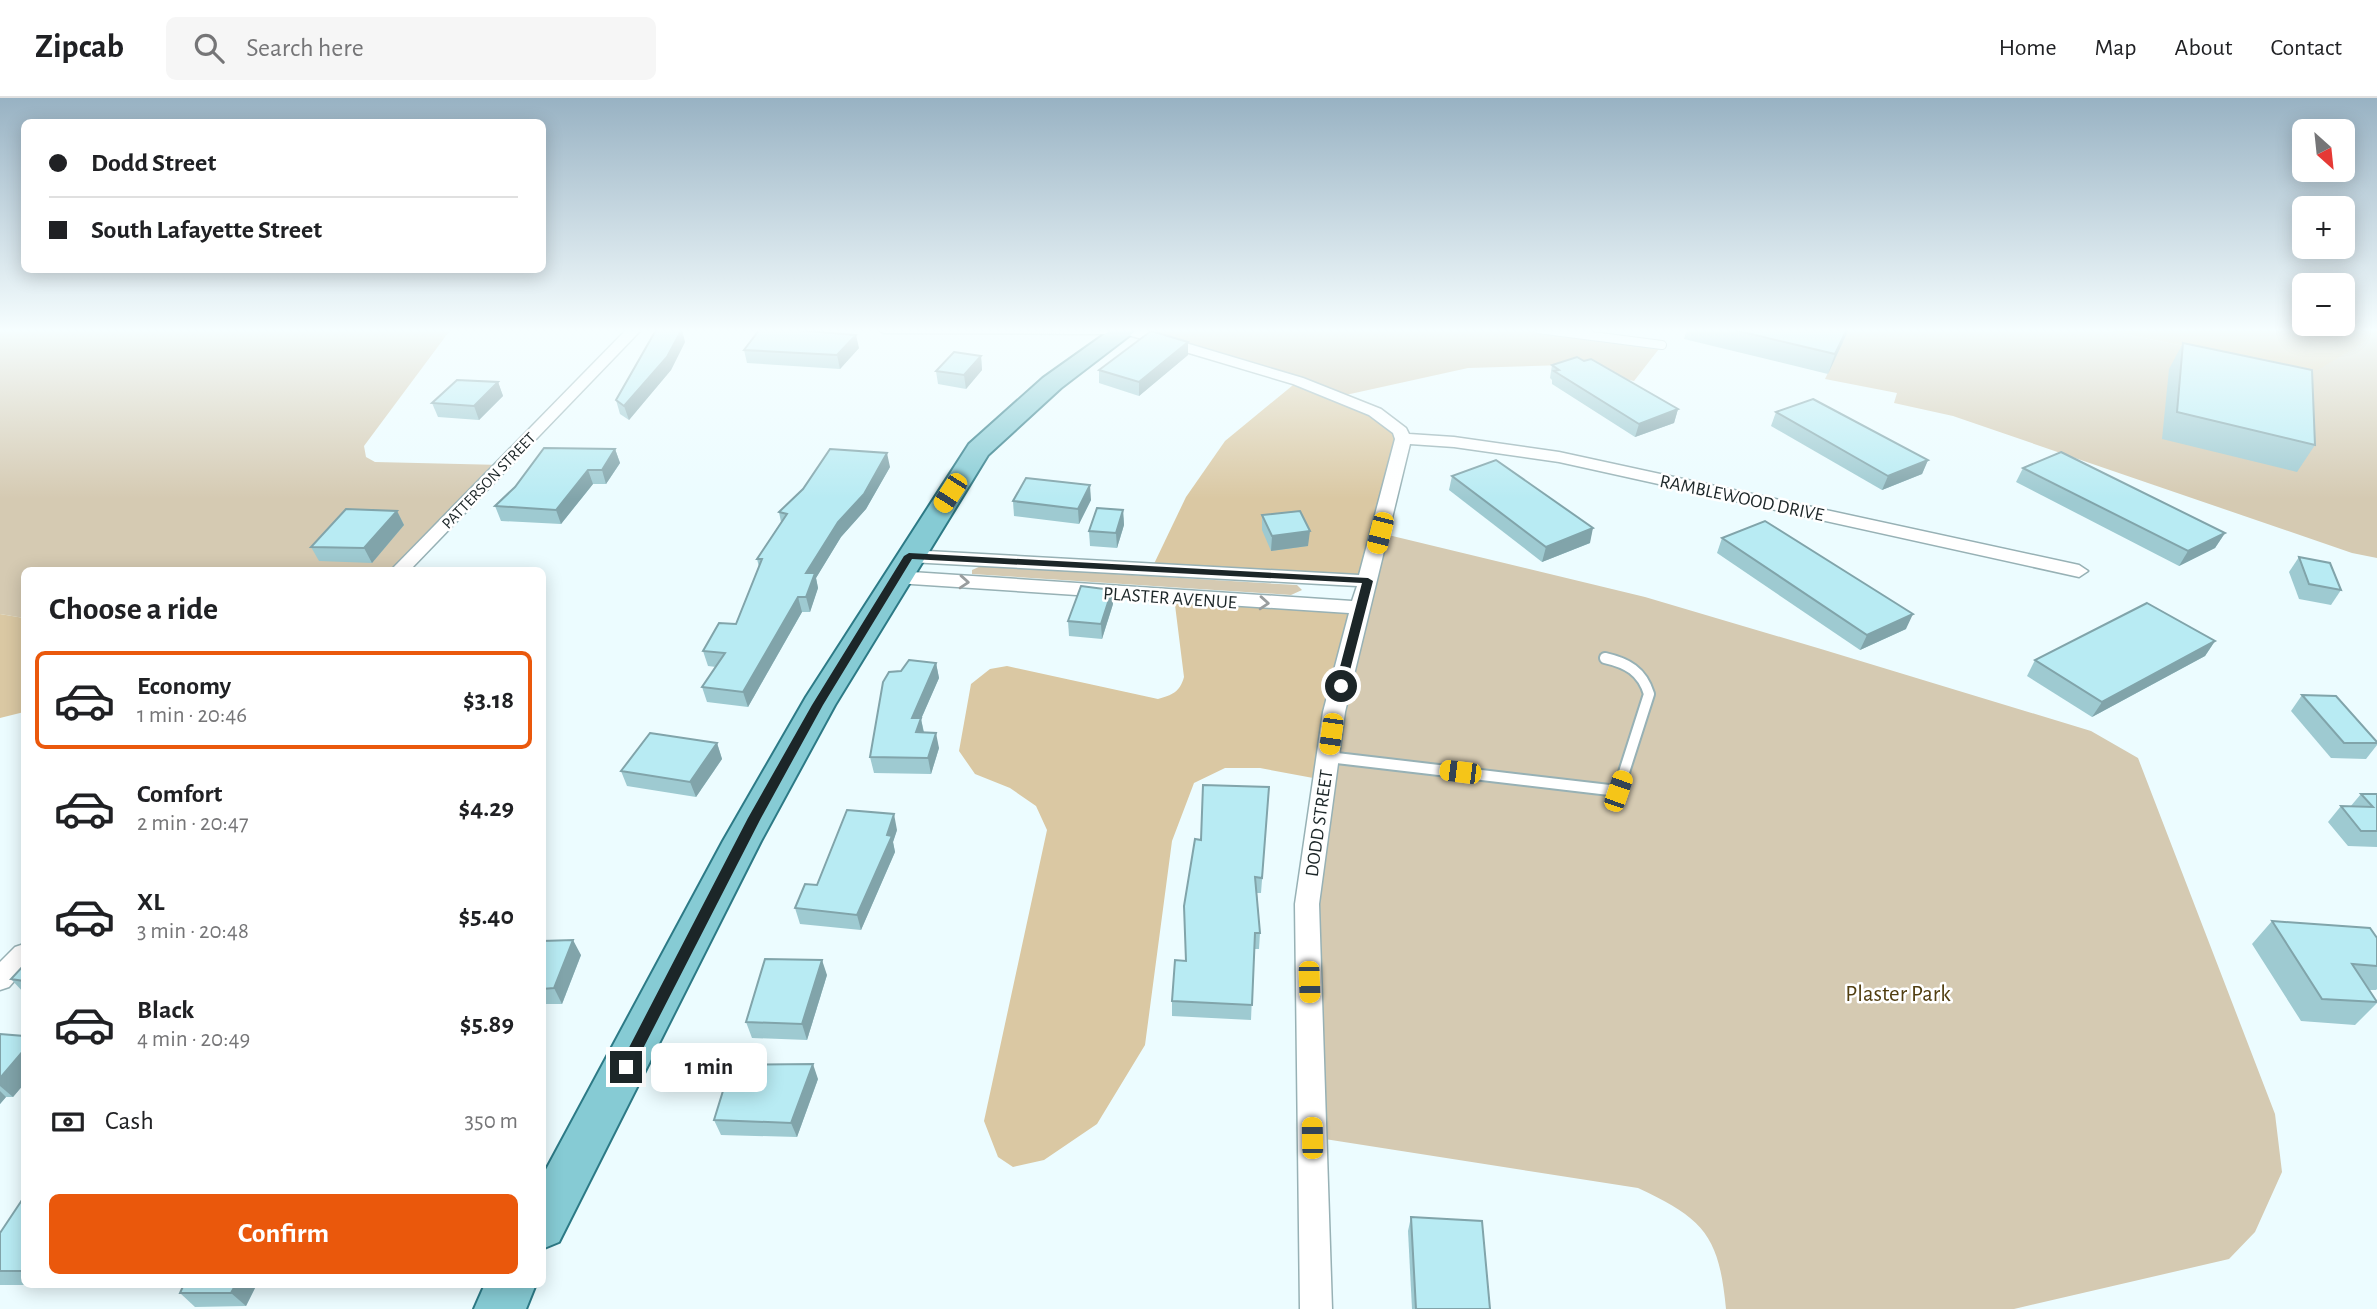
<!DOCTYPE html>
<html lang="en">
<head>
<meta charset="utf-8">
<style>
	body { margin:0; font-family:"Alegreya Sans",sans-serif; background:#f6f6f6; color:#202124; height:100vh; display:flex; flex-direction:column; font-size:26px; white-space:nowrap }
	* { box-sizing:border-box; margin:0 }
	p { font-size:23px; color:#757577 }
	.icon { flex:none; width:38px; height:38px; fill:none; stroke:currentColor; stroke-width:2; stroke-linecap:round; stroke-linejoin:round }
	.map { position:relative; flex:1; overflow:hidden }
	.side { position:absolute; left:21px; top:469px; width:525px; height:721px; display:flex; flex-direction:column; background:#fff; border-radius:10px; box-shadow:0 4px 18px #0003 }
	.side>* { flex:none }
	.guide { position:absolute; left:21px; top:21px; width:525px; height:154px; border-radius:10px; box-shadow:0 4px 18px #0003; display:grid; align-content:center; height:154px; padding:0 28px; background:#fff }
	.needle { width:46px; rotate:153deg }
	.buttons { position:absolute; left:2292px; top:21px; display:grid; gap:14px }
	.buttons a { display:grid; place-items:center; width:63px; height:63px; border-radius:10px; background:#fff; box-shadow:0 4px 18px #0003; font-size:35px }
	.end { position:absolute; width:32px; height:32px; margin:-16px; border:9px solid #1c2628; background:#fff; box-shadow:0 0 0 4px #fff }
	.from { border-radius:50% }
	.bubble { position:absolute; height:49px; border-radius:10px; background:#fff; box-shadow:0 4px 18px #0003; font-size:23px; font-weight:700; line-height:49px; text-align:center }
	.car { position:absolute; width:21px; height:42px; margin:-21px -10px; border-radius:9px; box-shadow:0 0 5px 2px #0007; background:linear-gradient(#f5c518 24%,#345 0 40%,#f5c518 0 76%,#345 0 86%,#f5c518 0) }
	.guide b { display:flex; align-items:center; gap:24px; height:66px; font-size:26px }
	.guide b+b { border-top:2px solid #e0e0e0 }
	.guide i { width:18px; height:18px; background:#202124 }
	ul { padding:0; list-style:none }
	li { display:flex; align-items:center; gap:21px; height:98px; margin:0 14px 10px; padding:0 14px; border:4px solid transparent; border-radius:10px }
	li div { flex:1 }
	li b { display:block; font-size:26px }
	li em { font-style:normal; font-weight:700 }
	li.current { border-color:#ea580c }
	li>.icon { width:63px; height:63px; stroke-width:1.5 }
	h2 { padding:0 28px; font-size:32px; line-height:84px }
	.pay { display:flex; align-items:center; gap:18px; height:77px; padding:0 28px; font-size:26px }
	.pay p { margin-inline-start:auto }
	.cta { display:flex; gap:14px; margin-top:auto; padding:14px 28px }
	.cta a { flex:1; height:80px; border-radius:10px; background:#ea580c; color:#fff; font-size:28px; font-weight:700; line-height:80px; text-align:center }
	header { display:flex; align-items:center; gap:42px; box-sizing:border-box; height:98px; padding:0 35px; background:#fff; border-bottom:2px solid #e0e0e0 }
	header strong { font-size:33px }
	nav { display:flex; gap:38px; margin-inline-start:auto; font-size:24px }
	.search { width:490px; height:63px; background:#f6f6f6; display:flex; align-items:center; gap:18px; box-sizing:border-box; padding:0 24px; border-radius:10px; color:#757577; font-size:26px }
	.map>svg:first-child { display:block }
	.green { fill:#d5cab2 }
	.forest { fill:#dac8a3 }
	.lines { fill:none; stroke-linecap:round; stroke-linejoin:round }
	.service-far1-casing { stroke:#97b1b5; stroke-width:10 }
	.service-casing { stroke:#97b1b5; stroke-width:14 }
	.minor-casing { stroke:#97b1b5; stroke-width:3 }
	.primary-casing { stroke:#2d7a86; stroke-width:4 }
	.service-far1 { stroke:#fff; stroke-width:8 }
	.service { stroke:#fff; stroke-width:10 }
	.minor { fill:#fff; fill-rule:evenodd }
	.primary { fill:#86cbd4; fill-rule:evenodd }
	.wall { fill:#9ecad1 }
	.shaded-wall { fill:#81a4aa }
	.building { fill:#b8ebf3; stroke:#81a4aa; stroke-width:2 }
	.oneway { stroke:#999d9e }
	.route { fill:#1c2628 }
	.labels { text-anchor:middle; stroke-width:5; stroke-linejoin:round; paint-order:stroke }
	.far-street-label { font-size:16px; fill:#1c2628; stroke:#fff }
	.street-label { font-size:19px; fill:#1c2628; stroke:#fff }
	.near-park-label { font-size:23px; fill:#513e10; stroke:#fff }
</style>
</head>
<body>
<header>
<strong>Zipcab</strong>
<div class="search"><svg class="icon" aria-label="search" viewBox="0 0 24 24"><circle cx="10" cy="10" r="6"/><path d="M15 15l6 6"/></svg>Search here</div>
<nav><a>Home</a><a>Map</a><a>About</a><a>Contact</a></nav>
</header>
<div class="map">
<svg width="2377" height="1211" viewBox="0 0 2377 1211">
	<rect width="100%" height="100%" fill="#ecfcff"/>
	<g class="green">
		<polygon points="0,231 451,231 364,348 366,359 375,364 503,367 400,472 24,472 24,520 0,516"/>
		<polygon points="1127,231 1540,231 1662,247 1634,283 1564,267 1468,270 1341,298"/>
		<polygon points="1849,231 2098,231 2306,272 2377,236 2377,460 2352,455 1953,318 1894,305 1897,295 1825,281"/>
		<path d="M 1380,435 L 1645,499 L 1821,551 L 2091,633 L 2138,660 L 2275,1016 L 2282,1074 L 2255,1134 L 2229,1161 L 2014,1211 L 1726,1211 C 1719,1137 1704,1121 1638,1090 L 1312,1039 L 1307,806 Z"/>
		<polygon points="981,468 1297,487 1302,492 1291,497 972,476 972,472"/>
	</g>
	<g class="forest">
		<polygon points="2098,231 2377,231 2377,236 2318,272 2306,272"/>
		<polygon points="1298,283 1341,298 1400,333 1368,483 1152,470 1186,399 1225,343"/>
		<path d="M 1174,499 L 1361,510 L 1324,682 L 1260,670 L 1225,670 L 1194,685 L 1172,743 L 1145,947 L 1097,1026 L 1044,1062 L 1013,1069 L 998,1059 L 984,1023 L 1047,732 L 1036,708 L 1010,690 L 975,676 L 959,653 L 971,586 L 990,571 L 1007,568 L 1158,601 C 1172,597 1180,594 1184,579 Z"/>
		<polygon points="0,516 24,520 24,614 0,620"/>
	</g>
	<g class="lines">
		<g class="service-far1-casing">
			<polyline id="service-far1" points="1538,231 1662,247"/>
		</g>
		<g class="service-casing">
			<path id="service" d="M 1328,659 L 1618,693 L 1649,596 C 1642,573 1627,565 1605,560"/>
		</g>
		<g class="minor-casing">
			<g id="minor">
				<polygon points="627,231 642,231 410,472 391,472"/>
				<polygon points="877,231 1139,231 1303,280 1381,311 1406,330 1409,336 1454,339 1559,354 2079,467 2088,473 2079,479 1559,364 1454,349 1410,346 1345,614 1319,806 1332,1211 1300,1211 1295,806 1323,614 1349,515 896,485 887,479 896,473 1352,503 1357,488 909,464 900,458 909,452 1359,477 1395,341 1393,335 1369,317 1293,286 1125,236 884,235"/>
				<polygon points="24,846 24,872 9,889 0,892 0,864 15,849"/>
			</g>
		</g>
		<g class="primary-casing">
			<g id="primary">
				<polygon points="1112,231 1138,231 1061,290 988,357 835,607 761,743 559,1144 542,1151 542,1079 723,743 806,599 969,346 1043,280"/>
				<polygon points="485,1186 536,1186 526,1211 474,1211"/>
			</g>
		</g>
		<use href="#service-far1" class="service-far1"/>
		<use href="#service" class="service"/>
		<use href="#minor" class="minor"/>
		<use href="#primary" class="primary"/>
	</g>
	<g class="wall">
		<polygon points="1687,231 1849,231 1828,276 1684,241"/>
		<polygon points="685,244 671,272 629,322 620,316 616,302"/>
		<polygon points="2183,245 2315,347 2297,374 2162,341 2169,271"/>
		<polygon points="859,250 840,271 747,265 744,252"/>
		<polygon points="1188,257 1139,298 1099,285 1099,272"/>
		<polygon points="981,258 982,272 966,291 938,286 936,273"/>
		<polygon points="1584,263 1678,311 1674,325 1635,339 1552,286 1552,282 1550,280 1552,267"/>
		<polygon points="498,284 503,298 479,322 438,319 432,305"/>
		<polygon points="1776,314 1928,362 1922,376 1882,392 1771,328"/>
		<polygon points="615,351 620,365 606,386 593,386 561,426 501,423 495,408 515,389"/>
		<polygon points="890,369 866,411 841,439 816,480 818,490 810,514 802,514 748,609 707,604 702,589 716,569 708,568 703,553 736,526 759,469 757,461 781,424 779,414"/>
		<polygon points="2023,370 2225,435 2215,450 2179,468 2016,384"/>
		<polygon points="1452,378 1590,445 1542,464 1449,392"/>
		<polygon points="1091,402 1079,426 1014,418 1013,403"/>
		<polygon points="1123,412 1124,427 1117,450 1090,448 1089,433"/>
		<polygon points="397,413 404,427 372,465 319,463 311,449"/>
		<polygon points="1262,417 1308,448 1271,453 1262,432"/>
		<polygon points="1722,440 1906,531 1860,552 1717,455"/>
		<polygon points="2299,459 2341,492 2331,507 2299,501 2289,474"/>
		<polygon points="1113,506 1102,541 1069,538 1068,523"/>
		<polygon points="2215,543 2205,558 2092,619 2027,578 2035,562"/>
		<polygon points="936,565 939,580 921,621 924,634 939,650 931,676 874,675 870,659"/>
		<polygon points="2302,597 2377,644 2377,647 2366,661 2331,660 2291,613"/>
		<polygon points="717,645 722,661 696,699 627,688 621,673"/>
		<polygon points="1269,689 1261,795 1257,795 1260,835 1259,851 1254,851 1251,922 1172,918 1172,903 1185,863 1201,742"/>
		<polygon points="2361,696 2377,696 2377,749 2348,748 2328,724 2341,708 2350,709"/>
		<polygon points="897,732 893,744 895,754 861,832 800,826 795,810 817,787"/>
		<polygon points="2272,823 2377,840 2377,891 2376,892 2369,892 2377,905 2355,927 2301,923 2252,846"/>
		<polygon points="542,843 581,857 562,906 542,906"/>
		<polygon points="24,867 24,895 11,881"/>
		<polygon points="827,877 807,942 752,940 746,924"/>
		<polygon points="0,936 24,938 24,986 13,999 6,999 0,1006"/>
		<polygon points="818,981 797,1039 721,1037 714,1022"/>
		<polygon points="24,1099 24,1186 63,1187 0,1187 0,1135"/>
		<polygon points="1411,1119 1490,1211 1412,1211 1408,1133"/>
		<polygon points="184,1186 257,1186 246,1208 195,1209 180,1195"/>
	</g>
	<g class="shaded-wall">
		<polygon points="682,231 685,244 671,272 629,322 624,308"/>
		<polygon points="1847,231 1849,231 1828,276 1835,256"/>
		<polygon points="856,237 859,250 840,271 837,257"/>
		<polygon points="1188,244 1188,257 1139,298 1139,284"/>
		<polygon points="981,258 982,272 966,291 964,277"/>
		<polygon points="498,284 503,298 479,322 474,308"/>
		<polygon points="1678,311 1674,325 1635,339 1639,326"/>
		<polygon points="615,351 620,365 606,386 602,372"/>
		<polygon points="887,355 890,369 866,411 841,439 816,480 818,490 810,514 806,499 806,475 838,424"/>
		<polygon points="1928,362 1922,376 1882,392 1888,378"/>
		<polygon points="588,372 593,386 561,426 556,412"/>
		<polygon points="1090,387 1091,402 1079,426 1078,411"/>
		<polygon points="1123,412 1124,427 1117,450 1116,435"/>
		<polygon points="397,413 404,427 372,465 364,450"/>
		<polygon points="1593,430 1590,445 1542,464 1546,449"/>
		<polygon points="1310,433 1308,448 1271,453 1272,438"/>
		<polygon points="2225,435 2215,450 2179,468 2188,453"/>
		<polygon points="1112,492 1113,506 1102,541 1101,526"/>
		<polygon points="798,499 802,514 748,609 743,594"/>
		<polygon points="1913,516 1906,531 1860,552 1867,537"/>
		<polygon points="2215,543 2205,558 2092,619 2102,604"/>
		<polygon points="936,565 939,580 921,621 924,636 919,650 912,620"/>
		<polygon points="936,635 939,650 931,676 928,660"/>
		<polygon points="717,645 722,661 696,699 690,684"/>
		<polygon points="894,716 897,732 893,744 895,754 861,832 857,817 887,737"/>
		<polygon points="573,842 581,857 562,906 554,890"/>
		<polygon points="822,862 827,877 807,942 802,926"/>
		<polygon points="24,952 24,986 13,999 0,988 0,980"/>
		<polygon points="813,966 818,981 797,1039 791,1025"/>
		<polygon points="0,993 6,999 0,1006"/>
		<polygon points="236,1186 257,1186 246,1208 231,1195"/>
	</g>
	<g class="building">
		<polygon points="682,231 667,259 624,308 616,302 656,232"/>
		<polygon points="760,231 785,231 856,237 837,257 744,252"/>
		<polygon points="1730,231 1847,231 1835,256"/>
		<polygon points="1151,233 1188,244 1139,284 1099,272"/>
		<polygon points="2183,245 2312,272 2315,347 2177,314"/>
		<polygon points="954,254 981,258 964,277 936,273"/>
		<polygon points="1577,259 1584,263 1591,261 1678,311 1639,326 1554,273 1559,272 1552,267"/>
		<polygon points="457,282 498,284 474,308 432,305"/>
		<polygon points="1813,301 1928,362 1888,378 1776,314"/>
		<polygon points="544,350 615,351 602,372 588,372 556,412 495,408 515,389"/>
		<polygon points="830,351 887,355 864,396 838,424 806,475 815,475 806,499 798,499 743,594 702,589 725,555 703,553 719,525 736,526 762,461 757,461 787,416 779,414 803,391"/>
		<polygon points="2061,354 2225,435 2188,453 2023,370"/>
		<polygon points="1496,362 1593,430 1546,449 1452,378"/>
		<polygon points="1026,380 1090,387 1078,411 1013,403"/>
		<polygon points="1097,410 1123,412 1116,435 1089,433"/>
		<polygon points="346,411 397,413 364,450 311,449"/>
		<polygon points="1300,413 1310,433 1272,438 1262,417"/>
		<polygon points="1765,423 1913,516 1867,537 1722,440"/>
		<polygon points="2299,459 2330,465 2341,492 2309,486"/>
		<polygon points="1081,488 1112,492 1101,526 1068,523"/>
		<polygon points="2147,505 2215,543 2102,604 2035,562"/>
		<polygon points="909,562 936,565 912,620 921,620 916,634 936,635 928,660 870,659 883,584 889,574 901,573"/>
		<polygon points="2302,597 2336,598 2377,644 2377,645 2344,645"/>
		<polygon points="650,635 717,645 690,684 621,673"/>
		<polygon points="1203,687 1269,689 1262,780 1255,779 1260,835 1255,835 1252,907 1172,903 1175,862 1186,863 1184,808 1195,741 1201,742"/>
		<polygon points="2361,696 2377,696 2377,733 2361,733 2341,708 2373,709"/>
		<polygon points="847,712 894,716 887,737 892,738 857,817 795,810 805,786 817,787"/>
		<polygon points="2272,823 2370,830 2377,840 2377,868 2352,866 2377,904 2322,901"/>
		<polygon points="573,842 554,890 542,891 542,843"/>
		<polygon points="765,861 822,862 802,926 746,924"/>
		<polygon points="24,867 24,883 11,881"/>
		<polygon points="0,936 24,938 24,952 0,980"/>
		<polygon points="813,966 791,1025 714,1022 731,967"/>
		<polygon points="24,1099 24,1173 0,1173 0,1135"/>
		<polygon points="1411,1119 1482,1123 1490,1211 1416,1211"/>
		<polygon points="184,1186 236,1186 231,1195 180,1195"/>
	</g>
	<defs><path id="oneway-chevron" d="M-2-3.5L2.5 0L-2 3.5" fill="none" stroke-width="1.6" stroke-linecap="round" stroke-linejoin="round" transform="scale(1.75)"/></defs>
	<g class="oneway">
		<use href="#oneway-chevron" transform="translate(964 484) rotate(4)"/>
		<use href="#oneway-chevron" transform="translate(1264 505) rotate(4)"/>
	</g>
	<linearGradient id="sky" x2="0" y2="1"><stop stop-color="#98b2c3"/><stop offset="0.58" stop-color="#f6feff"/><stop offset="1" stop-color="#f6feff" stop-opacity="0"/></linearGradient>
	<rect width="2377" height="401" fill="url(#sky)"/>
	<polygon class="route" points="909,455 1368,480 1373,483 1346,588 1341,592 1335,588 1362,485 912,461 823,607 761,720 631,974 621,974 621,965 748,720 812,607 904,458"/>
	<g class="labels">
		<g class="far-street-label">
			<text transform="translate(488 382) rotate(-46)" y="6">PATTERSON STREET</text>
		</g>
		<g class="street-label">
			<text transform="translate(1742 399) rotate(12)" y="7">RAMBLEWOOD DRIVE</text>
			<text transform="translate(1170 499) rotate(4)" y="7">PLASTER AVENUE</text>
			<text transform="translate(1318 725) rotate(-82)" y="7">DODD STREET</text>
		</g>
		<g class="near-park-label">
			<text x="1898" y="903">Plaster Park</text>
		</g>
	</g>
</svg>
<div class="buttons">
<a><svg class="needle" viewBox="-14 -14 28 28"><path d="M0-13l5 13h-10z" fill="#e53935"/><path d="M0 13l5-13h-10z" fill="#757577"/></svg></a>
<a>+</a>
<a>−</a>
</div>
<i class="end from" style="left:1341px;top:588px"></i>
<i class="end" style="left:626px;top:969px"></i>
<div class="bubble" style="left:651px;top:945px;width:116px">1 min</div>
<i class="car" style="left:950px;top:395px;rotate:213deg"></i>
<i class="car" style="left:1380px;top:435px;rotate:194deg"></i>
<i class="car" style="left:1331px;top:636px;rotate:188deg"></i>
<i class="car" style="left:1460px;top:674px;rotate:277deg"></i>
<i class="car" style="left:1618px;top:693px;rotate:19deg"></i>
<i class="car" style="left:1309px;top:884px;rotate:178deg"></i>
<i class="car" style="left:1312px;top:1040px;rotate:359deg"></i>
<div class="guide">
<b><i class="from"></i>Dodd Street</b>
<b><i></i>South Lafayette Street</b>
</div>
<section class="side">
<h2>Choose a ride</h2>
<ul>
<li class="current"><svg class="icon" aria-label="car" viewBox="0 0 24 24"><path d="M5 17H2v-5l4-1 3-4h7l3 4 3 1v5h-3M9 17h6M6 11h13"/><circle cx="7" cy="17" r="2"/><circle cx="17" cy="17" r="2"/></svg><div><b>Economy</b><p>1 min · 20:46</p></div><em>$3.18</em></li>
<li><svg class="icon" aria-label="car" viewBox="0 0 24 24"><path d="M5 17H2v-5l4-1 3-4h7l3 4 3 1v5h-3M9 17h6M6 11h13"/><circle cx="7" cy="17" r="2"/><circle cx="17" cy="17" r="2"/></svg><div><b>Comfort</b><p>2 min · 20:47</p></div><em>$4.29</em></li>
<li><svg class="icon" aria-label="car" viewBox="0 0 24 24"><path d="M5 17H2v-5l4-1 3-4h7l3 4 3 1v5h-3M9 17h6M6 11h13"/><circle cx="7" cy="17" r="2"/><circle cx="17" cy="17" r="2"/></svg><div><b>XL</b><p>3 min · 20:48</p></div><em>$5.40</em></li>
<li><svg class="icon" aria-label="car" viewBox="0 0 24 24"><path d="M5 17H2v-5l4-1 3-4h7l3 4 3 1v5h-3M9 17h6M6 11h13"/><circle cx="7" cy="17" r="2"/><circle cx="17" cy="17" r="2"/></svg><div><b>Black</b><p>4 min · 20:49</p></div><em>$5.89</em></li>
</ul>
<div class="pay"><svg class="icon" aria-label="cash" viewBox="0 0 24 24"><path d="M3 7h18v10H3z"/><circle cx="12" cy="12" r="2"/></svg>Cash<p>350 m</p></div>
<div class="cta"><a>Confirm</a></div>
</section>
</div>
</body>
</html>
